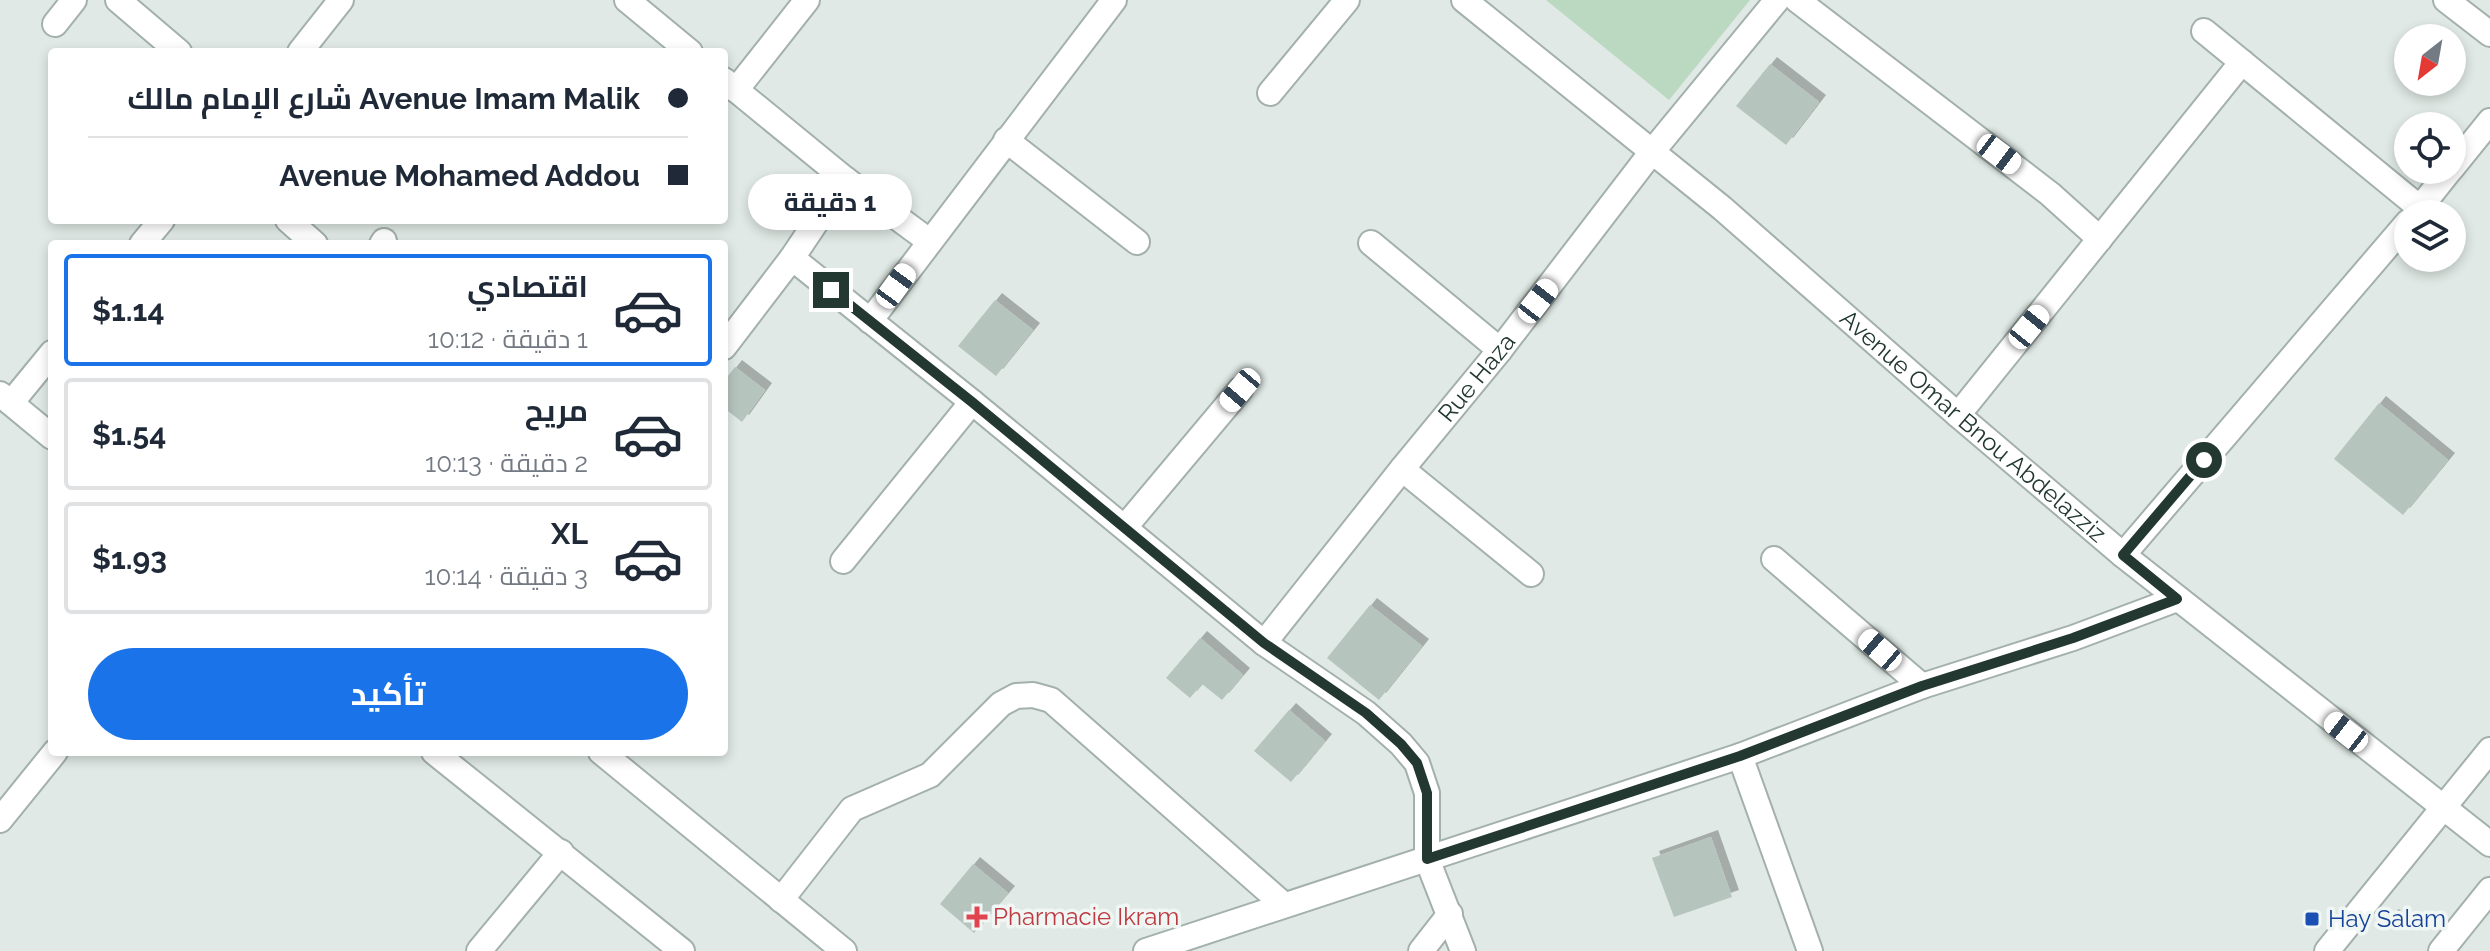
<!DOCTYPE html>
<html lang="ar">
<head>
<meta charset="utf-8">
<style>
	body { margin:0; font-family:Raleway,Cairo,sans-serif; background:#f2f2f3; color:#1f2937; direction:rtl; height:100vh; display:flex; flex-direction:column; font-size:30px; white-space:nowrap }
	* { box-sizing:border-box; margin:0 }
	p { font-size:26px; color:#747a83 }
	.icon { flex:none; width:44px; height:44px; fill:none; stroke:currentColor; stroke-width:2; stroke-linecap:round; stroke-linejoin:round }
	.map { position:relative; flex:1; overflow:hidden; direction:ltr }
	.drawer { position:absolute; left:48px; top:240px; width:680px; height:516px; display:flex; flex-direction:column; background:#fff; border-radius:8px; box-shadow:0 4px 12px #0003; direction:rtl }
	.drawer>* { flex:none }
	.banner { position:absolute; left:48px; top:48px; width:680px; height:176px; border-radius:8px; box-shadow:0 4px 12px #0003; direction:rtl; display:grid; align-content:center; height:176px; padding:0 40px; background:#fff }
	.needle { width:52px; rotate:211deg }
	.fabs { position:absolute; left:2394px; top:24px; display:grid; gap:16px }
	.fabs a { display:grid; place-items:center; width:72px; height:72px; border-radius:50%; background:#fff; box-shadow:0 4px 12px #0003; font-size:40px }
	.end { position:absolute; width:36px; height:36px; margin:-18px; border:10px solid #223831; background:#fff; box-shadow:0 0 0 4px #fff }
	.from { border-radius:50% }
	.bubble { position:absolute; height:56px; border-radius:28px; background:#fff; box-shadow:0 4px 12px #0003; font-size:26px; font-weight:700; line-height:56px; text-align:center; direction:rtl }
	.car { position:absolute; width:24px; height:48px; margin:-24px -12px; border-radius:10px; box-shadow:0 0 6px 2px #0007; background:linear-gradient(#fff 24%,#345 0 40%,#fff 0 76%,#345 0 86%,#fff 0) }
	.banner b { display:flex; align-items:center; gap:28px; height:76px; font-size:30px }
	.banner b+b { border-top:2px solid #e0e1e3 }
	.banner i { width:20px; height:20px; background:#1f2937 }
	ul { padding:14px 0 0; list-style:none }
	li { display:flex; align-items:center; gap:24px; height:112px; margin:0 16px 12px; padding:0 24px; border:4px solid #e0e1e3; border-radius:8px }
	li div { flex:1 }
	li b { display:block; font-size:30px }
	li em { font-style:normal; font-weight:700 }
	li.selected { border-color:#1a73e8 }
	li>.icon { width:72px; height:72px; stroke-width:1.5 }
	.action { display:flex; gap:16px; margin-top:auto; padding:16px 40px }
	.action a { flex:1; height:92px; border-radius:48px; background:#1a73e8; color:#fff; font-size:32px; font-weight:700; line-height:92px; text-align:center }
	.map>svg:first-child { display:block }
	.green { fill:#bbd9c1 }
	.building { fill:#b6c4be; filter:url(#shadow) }
	.lines { fill:none; stroke-linecap:round; stroke-linejoin:round }
	.minor-casing { stroke:#a3b0ab; stroke-width:28 }
	.path { stroke:#83aa9c; stroke-width:5; stroke-dasharray:4 6; stroke-linecap:butt }
	.minor { stroke:#fff; stroke-width:24 }
	.route { stroke:#223831; stroke-width:10 }
	.health-dot { fill:#e0444e; stroke:#f0f6f3; stroke-width:3 }
	.transit-dot { fill:#1a4fb4; stroke:#f0f6f3; stroke-width:3 }
	.labels { text-anchor:middle; stroke-width:7; stroke-linejoin:round; paint-order:stroke }
	.street-label { font-size:24px; fill:#223831; stroke:#f0f6f3 }
	.health-label { font-size:24px; fill:#be3a42; stroke:#f0f6f3; text-anchor:start }
	.transit-label { font-size:24px; fill:#164399; stroke:#f0f6f3; text-anchor:start }
</style>
</head>
<body>
<div class="map">
<svg width="2490" height="951" viewBox="0 0 2490 951">
	<defs>
		<filter id="shadow"><feDropShadow dx="7" dy="-7" stdDeviation="0" flood-color="#0004"/></filter>
	</defs>
	<rect width="100%" height="100%" fill="#e0e9e5"/>
	<polygon class="green" points="1546,0 1750,0 1669,100"/>
	<g class="building">
		<polygon points="1770,64 1819,102 1786,145 1736,106"/>
		<polygon points="995,300 1033,330 996,376 958,346"/>
		<polygon points="735,367 765,390 742,422 724,408 724,381"/>
		<polygon points="2379,403 2448,460 2403,515 2334,459"/>
		<polygon points="1370,605 1422,646 1379,700 1327,658"/>
		<polygon points="1200,638 1243,675 1222,700 1202,684 1190,698 1166,678"/>
		<polygon points="1289,710 1325,741 1291,782 1254,751"/>
		<polygon points="1711,837 1732,897 1674,917 1652,858"/>
		<polygon points="973,864 1008,893 974,933 940,904"/>
	</g>
	<g class="lines">
		<g class="minor-casing">
			<g id="minor">
				<polyline points="118,0 179,52"/>
				<polyline points="627,0 690,52"/>
				<path id="s1" d="M 1464,0 L 1722,208 L 1958,415 L 2123,555 L 2490,844"/>
				<polyline points="1797,0 2050,194 2100,239"/>
				<polyline points="2446,0 2490,34"/>
				<polyline points="55,24 74,0"/>
				<polyline points="2204,31 2420,208"/>
				<polyline points="300,52 341,0"/>
				<polyline points="724,80 845,179 929,241"/>
				<polyline points="736,90 807,0"/>
				<polyline points="1270,93 1347,0"/>
				<polyline points="1006,140 1137,242"/>
				<polyline points="2452,168 2490,121"/>
				<polyline points="2415,214 2450,170"/>
				<polyline points="288,220 315,244"/>
				<polyline points="1371,243 1500,350"/>
				<polyline points="142,244 162,220"/>
				<polyline points="382,244 384,241"/>
				<polyline points="792,258 972,402 1264,643 1366,713 1401,744 1417,763 1427,793 1427,859 1463,951"/>
				<polyline points="870,321 1114,0"/>
				<polyline points="724,347 792,258 845,179"/>
				<polyline points="0,394 52,437"/>
				<polyline points="11,403 52,353"/>
				<polyline points="1958,415 2242,62"/>
				<polyline points="1402,469 1531,574"/>
				<polyline points="1125,527 1240,390"/>
				<polyline points="2123,555 2408,222"/>
				<polyline points="1774,559 1922,686"/>
				<polyline points="843,561 972,402"/>
				<path id="s2" d="M 1264,643 L 1402,469 L 1500,350 L 1651,153 L 1777,0"/>
				<polyline points="434,752 682,951"/>
				<polyline points="601,752 844,951"/>
				<polyline points="1740,756 1810,951"/>
				<polyline points="0,820 55,752"/>
				<polyline points="781,900 852,809 930,775 1001,704 1016,696 1033,695 1051,700 1284,905"/>
				<polyline points="479,951 561,852"/>
				<polyline points="1146,951 1740,756 1922,686 2073,638 2177,599"/>
				<polyline points="1421,951 1450,914"/>
				<polyline points="2327,951 2490,750"/>
				<polyline points="2441,951 2490,890"/>
			</g>
		</g>
		<polyline class="path" points="2397,911 2420,930"/>
		<use href="#minor" class="minor"/>
	</g>
	<g class="lines">
		<polyline class="route" points="831,290 972,402 1264,643 1366,713 1401,744 1417,763 1427,793 1427,859 1740,756 1922,686 2073,638 2177,599 2123,555 2204,460"/>
	</g>
	<path class="health-dot" d="M973 905h8v8h8v8h-8v8h-8v-8h-8v-8h8z"/>
	<rect class="transit-dot" x="2304" y="911" width="16" height="16" rx="4"/>
	<g class="labels">
		<g class="street-label">
			<text dy="8" stroke="none"><textPath href="#s2" startOffset="340">Rue Haza</textPath></text>
			<text dy="8" stroke="none"><textPath href="#s1" startOffset="664">Avenue Omar Bnou Abdelazziz</textPath></text>
		</g>
		<g class="health-label">
			<text x="993" y="925">Pharmacie Ikram</text>
		</g>
		<g class="transit-label">
			<text x="2328" y="927">Hay Salam</text>
		</g>
	</g>
</svg>
<div class="fabs">
<a><svg class="needle" viewBox="-14 -14 28 28"><path d="M0-13l5 13h-10z" fill="#e53935"/><path d="M0 13l5-13h-10z" fill="#747a83"/></svg></a>
<a><svg class="icon" aria-label="locate" viewBox="0 0 24 24"><circle cx="12" cy="12" r="6"/><path d="M12 2v4M12 18v4M2 12h4M18 12h4"/></svg></a>
<a><svg class="icon" aria-label="layers" viewBox="0 0 24 24"><path d="M12 4l9 5-9 5-9-5zM3 14l9 5 9-5"/></svg></a>
</div>
<i class="end from" style="left:2204px;top:460px"></i>
<i class="end" style="left:831px;top:290px"></i>
<div class="bubble" style="left:748px;top:174px;width:164px">1 دقيقة</div>
<i class="car" style="left:1999px;top:154px;rotate:127deg"></i>
<i class="car" style="left:896px;top:286px;rotate:36deg"></i>
<i class="car" style="left:1538px;top:301px;rotate:38deg"></i>
<i class="car" style="left:2029px;top:327px;rotate:39deg"></i>
<i class="car" style="left:1240px;top:390px;rotate:220deg"></i>
<i class="car" style="left:1880px;top:650px;rotate:311deg"></i>
<i class="car" style="left:2346px;top:732px;rotate:308deg"></i>
<div class="banner">
<b><i class="from"></i>Avenue Imam Malik شارع الإمام مالك</b>
<b><i></i>Avenue Mohamed Addou</b>
</div>
<section class="drawer">
<ul>
<li class="selected"><svg class="icon" aria-label="car" viewBox="0 0 24 24"><path d="M5 17H2v-5l4-1 3-4h7l3 4 3 1v5h-3M9 17h6M6 11h13"/><circle cx="7" cy="17" r="2"/><circle cx="17" cy="17" r="2"/></svg><div><b>اقتصادي</b><p>1 دقيقة · 10:12</p></div><em>$1.14</em></li>
<li><svg class="icon" aria-label="car" viewBox="0 0 24 24"><path d="M5 17H2v-5l4-1 3-4h7l3 4 3 1v5h-3M9 17h6M6 11h13"/><circle cx="7" cy="17" r="2"/><circle cx="17" cy="17" r="2"/></svg><div><b>مريح</b><p>2 دقيقة · 10:13</p></div><em>$1.54</em></li>
<li><svg class="icon" aria-label="car" viewBox="0 0 24 24"><path d="M5 17H2v-5l4-1 3-4h7l3 4 3 1v5h-3M9 17h6M6 11h13"/><circle cx="7" cy="17" r="2"/><circle cx="17" cy="17" r="2"/></svg><div><b>XL</b><p>3 دقيقة · 10:14</p></div><em>$1.93</em></li>
</ul>
<div class="action"><a>تأكيد</a></div>
</section>
</div>
</body>
</html>
